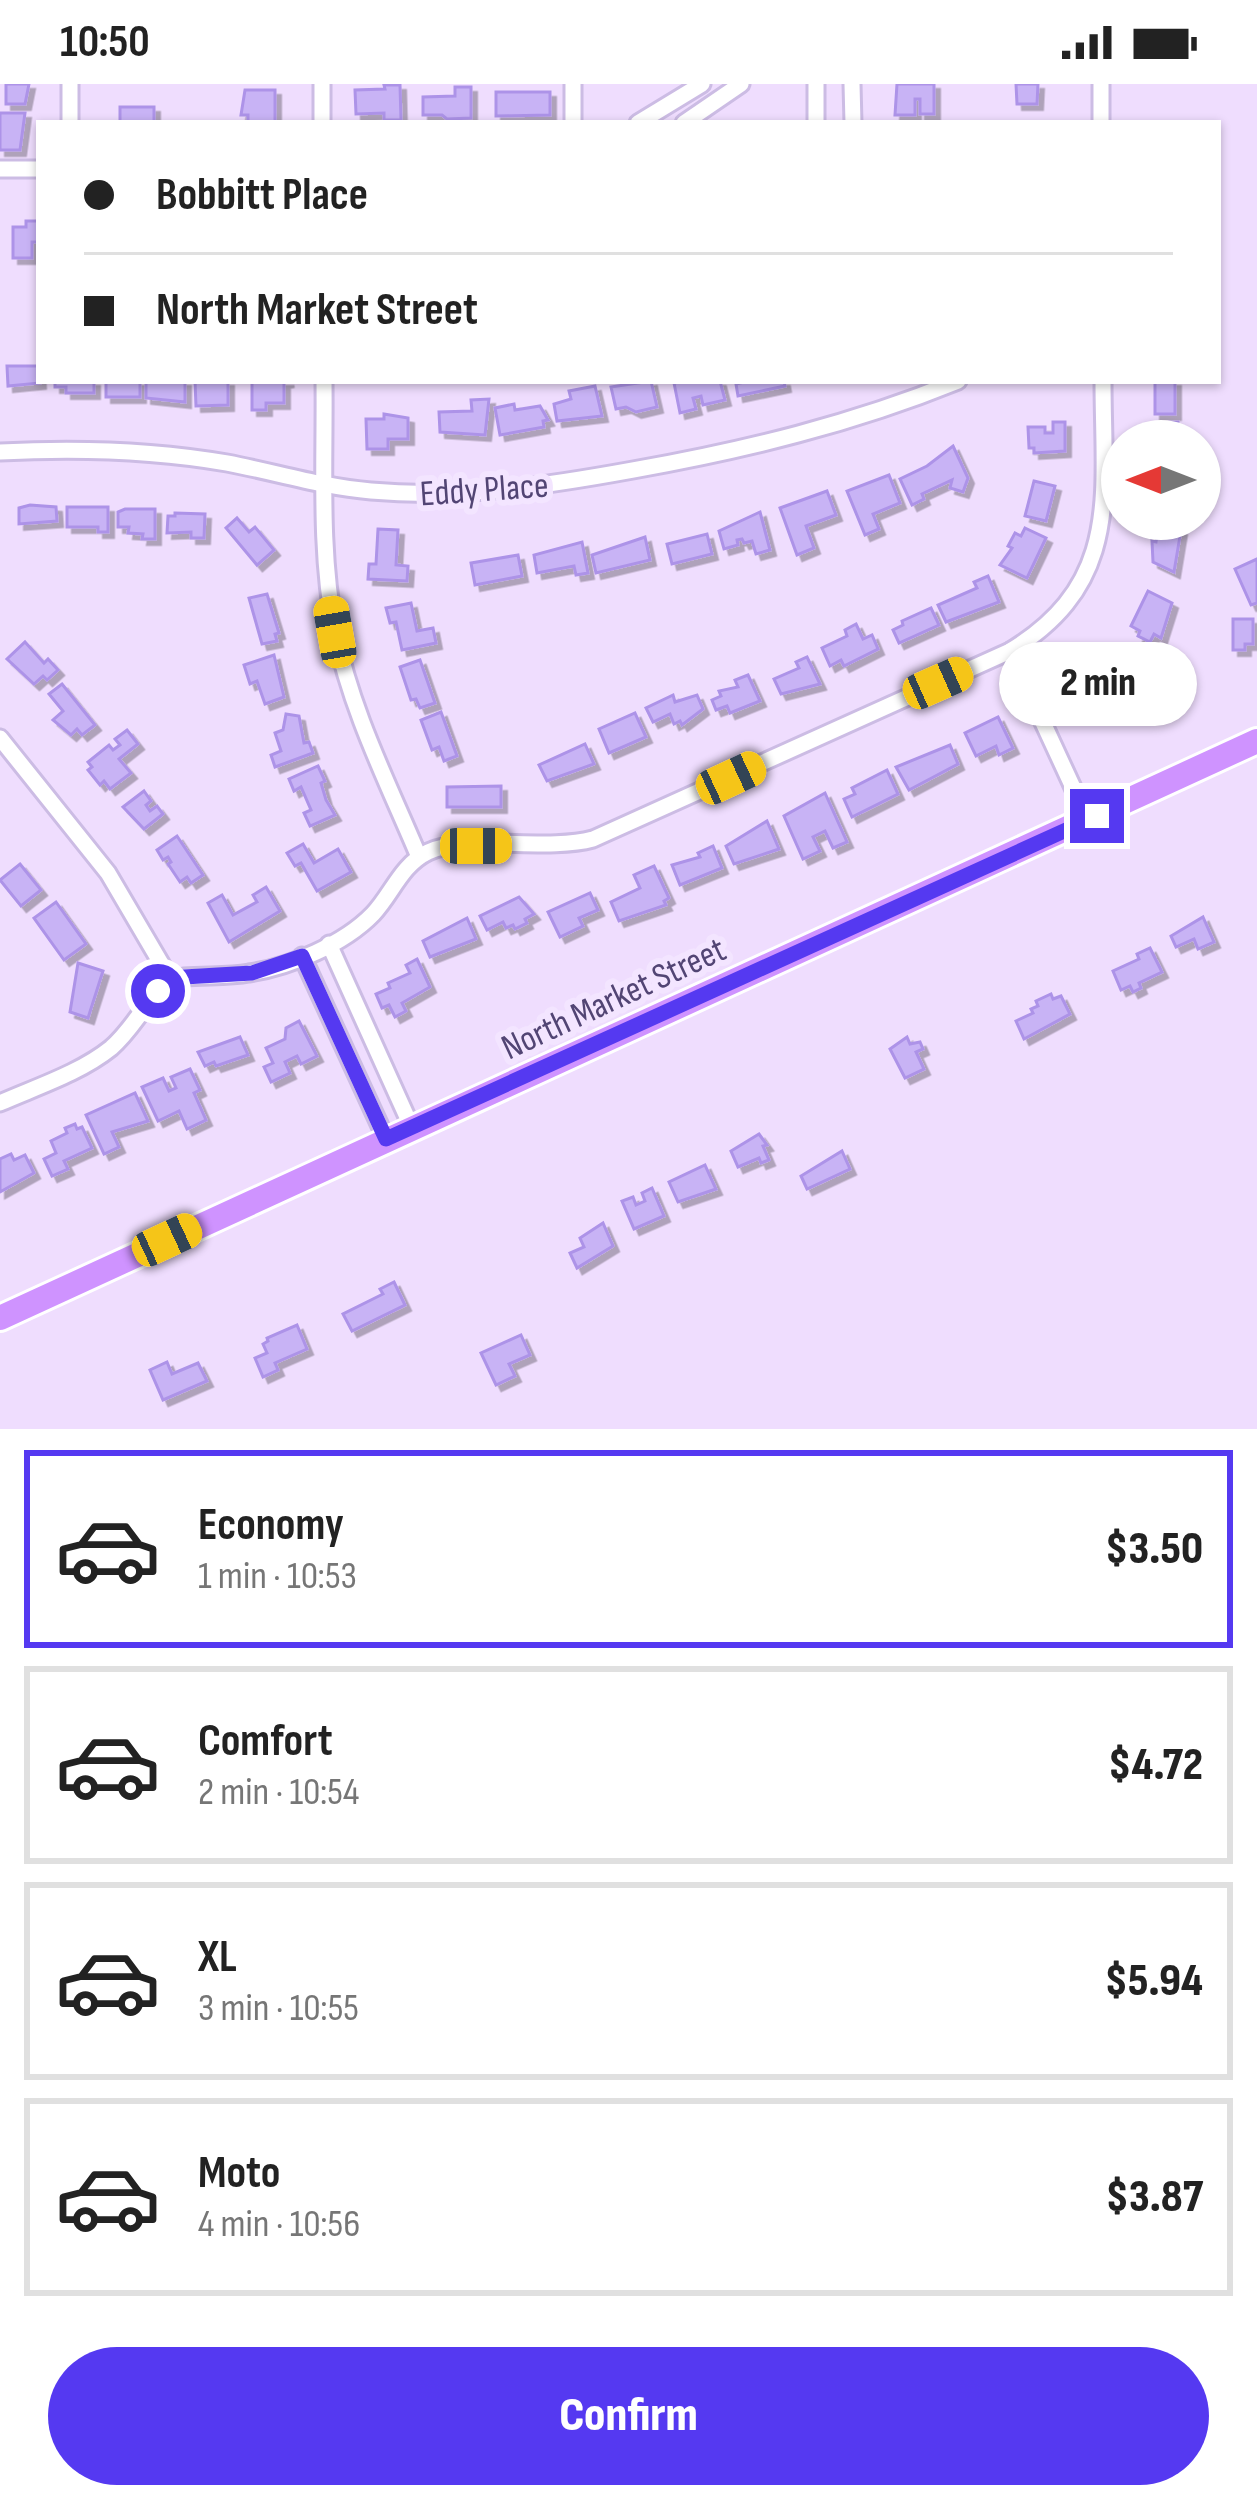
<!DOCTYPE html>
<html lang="en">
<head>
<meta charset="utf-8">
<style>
	body { margin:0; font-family:"Sofia Sans Condensed",sans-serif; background:#f2f2f2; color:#222; height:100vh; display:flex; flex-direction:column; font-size:45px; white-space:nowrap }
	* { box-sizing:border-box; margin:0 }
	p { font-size:39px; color:#767676 }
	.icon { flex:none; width:66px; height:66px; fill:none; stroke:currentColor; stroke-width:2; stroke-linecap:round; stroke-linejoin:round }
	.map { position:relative; height:1345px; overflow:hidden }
	.drawer { display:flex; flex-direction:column; background:#fff; flex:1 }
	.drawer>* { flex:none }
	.hud { position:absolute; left:36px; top:36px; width:1185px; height:264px; border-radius:0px; box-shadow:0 3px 9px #0004; display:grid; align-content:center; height:264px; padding:0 48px; background:#fff }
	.needle { width:78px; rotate:270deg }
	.controls { position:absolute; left:1101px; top:336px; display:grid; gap:24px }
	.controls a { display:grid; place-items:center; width:120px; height:120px; border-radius:50%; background:#fff; box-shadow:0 3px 9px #0004; font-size:60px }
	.end { position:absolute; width:54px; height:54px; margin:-27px; border:15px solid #5539f1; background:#fff; box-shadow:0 0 0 6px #fff }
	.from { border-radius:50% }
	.bubble { position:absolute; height:84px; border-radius:42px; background:#fff; box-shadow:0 3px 9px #0004; font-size:39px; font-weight:800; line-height:84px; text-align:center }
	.car { position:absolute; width:36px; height:72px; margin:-36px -18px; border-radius:15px; box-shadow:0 0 9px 3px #0007; background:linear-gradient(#f5c518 24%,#345 0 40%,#f5c518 0 76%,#345 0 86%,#f5c518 0) }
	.hud b { display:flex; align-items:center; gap:42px; height:114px; font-size:45px }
	.hud b+b { border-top:3px solid #e0e0e0 }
	.hud i { width:30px; height:30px; background:#222 }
	ul { padding:21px 0 0; list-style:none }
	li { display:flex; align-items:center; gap:36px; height:198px; margin:0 24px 18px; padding:0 24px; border:6px solid #e0e0e0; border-radius:0px }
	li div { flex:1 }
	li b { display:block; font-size:45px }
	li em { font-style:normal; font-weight:800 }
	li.selected { border-color:#5539f1 }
	li>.icon { width:108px; height:108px; stroke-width:1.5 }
	.cta { display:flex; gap:24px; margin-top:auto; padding:24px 48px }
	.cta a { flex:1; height:138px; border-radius:72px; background:#5539f1; color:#fff; font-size:48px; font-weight:800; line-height:138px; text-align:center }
	.status { display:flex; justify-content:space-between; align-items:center; height:84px; padding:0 60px; background:#fff; direction:ltr }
	.status svg { height:33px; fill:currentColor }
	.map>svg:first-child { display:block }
	.building { fill:#c8b3f5; stroke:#ad93e8; stroke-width:3; filter:url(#shadow) }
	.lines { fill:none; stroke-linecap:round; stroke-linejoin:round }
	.minor-casing { stroke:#ccbce4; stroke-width:21 }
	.primary-casing { stroke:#fff; stroke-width:30 }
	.minor { stroke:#fff; stroke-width:15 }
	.primary { stroke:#cf93ff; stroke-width:24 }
	.route { stroke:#5539f1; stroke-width:15 }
	.labels { text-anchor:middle; stroke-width:12; stroke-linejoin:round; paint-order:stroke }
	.street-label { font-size:36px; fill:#524574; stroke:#f3e5ff }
</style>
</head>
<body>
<div class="status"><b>10:50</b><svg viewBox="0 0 49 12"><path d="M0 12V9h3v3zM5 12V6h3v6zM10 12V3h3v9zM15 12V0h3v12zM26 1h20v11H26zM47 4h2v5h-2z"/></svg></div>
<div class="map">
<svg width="1257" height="1345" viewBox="0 0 1257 1345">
	<defs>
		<filter id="shadow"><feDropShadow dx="5.5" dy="5.5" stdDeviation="0" flood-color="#0004"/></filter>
	</defs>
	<rect width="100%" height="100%" fill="#efddfe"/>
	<g class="building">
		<polygon points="6,0 29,0 25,20 6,20"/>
		<polygon points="897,0 934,0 934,30 920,30 920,15 915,15 915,31 895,31"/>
		<polygon points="1016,0 1038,0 1037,20 1017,20"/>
		<polygon points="384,1 400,1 401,36 384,36 384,29 356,30 355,6 385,5"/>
		<polygon points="455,3 471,3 471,34 447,35 442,31 423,31 423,13 455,12"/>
		<polygon points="245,6 275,6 275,38 248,39 248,31 241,31"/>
		<polygon points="496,8 550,8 550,31 496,32"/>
		<rect x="120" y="23" width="34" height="16"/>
		<polygon points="0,29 25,29 20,66 0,66"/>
		<polygon points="38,134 39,158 32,158 32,174 13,174 13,143 26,143 26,137 38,137"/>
		<polygon points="7,282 39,282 40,299 8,302"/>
		<polygon points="55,297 94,297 94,309 66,309 66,303 55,303"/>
		<rect x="106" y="297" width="34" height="16"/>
		<polygon points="146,297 185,297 185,318 146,314"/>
		<polygon points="195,297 228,297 228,321 196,322"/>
		<polygon points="252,297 289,297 284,298 284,319 266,319 266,326 252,326"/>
		<polygon points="651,297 657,323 636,328 626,323 616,325 611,303"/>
		<polygon points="685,297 720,297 725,316 703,321 701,312 693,314 696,325 680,329 674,299"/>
		<polygon points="748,297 784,297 785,302 738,312 736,300"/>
		<rect x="1155" y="297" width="20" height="33"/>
		<polygon points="595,302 602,332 557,337 554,320 571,315 569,307"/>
		<polygon points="489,315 485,351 440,348 439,328 472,327 471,316"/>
		<polygon points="514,320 515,326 540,322 548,336 543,337 544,343 500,351 495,324"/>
		<polygon points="384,330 408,334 408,355 388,355 388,365 367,365 366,335 384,335"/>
		<polygon points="1053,338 1065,338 1065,367 1034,369 1034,364 1029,364 1028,343 1045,343 1045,349 1053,349"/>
		<polygon points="1178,338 1178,355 1195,357 1160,357 1156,353 1155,339"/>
		<polygon points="953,362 968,394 963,408 950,404 952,396 922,410 924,415 912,421 900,395 927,382"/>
		<polygon points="889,391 900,419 873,430 879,445 865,451 847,407"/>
		<polygon points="1034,397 1055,402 1046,437 1025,432"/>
		<polygon points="827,407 836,431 806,442 814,464 797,471 780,424"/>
		<polygon points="30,421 56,423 57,437 19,440 19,424"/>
		<polygon points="67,423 108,423 108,448 98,448 98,443 67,443"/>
		<polygon points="125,425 155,425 155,455 142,455 143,450 128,449 129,443 118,443 118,428"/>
		<polygon points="760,428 770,466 756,470 752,457 744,459 742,455 737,456 738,461 724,465 719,447"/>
		<polygon points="175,429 205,430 204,454 191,454 191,448 167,449 168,432 175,432"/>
		<polygon points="237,434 249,448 255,443 274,466 257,481 226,444"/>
		<polygon points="1158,442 1181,446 1174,488 1153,478 1152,457 1156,458"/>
		<polygon points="1025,444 1046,454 1027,494 1000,481 1012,464 1008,462 1015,449 1021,452"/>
		<polygon points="378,445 398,446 396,481 408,482 407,497 368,495 369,480 376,480"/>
		<polygon points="707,450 712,470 672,480 667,460"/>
		<polygon points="645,453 650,476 596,489 592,471"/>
		<polygon points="582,458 588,489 576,491 574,482 537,489 534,471"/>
		<polygon points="518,471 522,492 475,501 471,479"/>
		<polygon points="1257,475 1257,519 1251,521 1235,485"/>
		<polygon points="988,492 999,518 946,538 938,521 977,504 974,498"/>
		<polygon points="1148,507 1172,519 1161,554 1154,550 1150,558 1138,552 1140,547 1131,542"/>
		<polygon points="267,510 279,549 275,550 277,557 262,560 249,514"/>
		<polygon points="411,519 417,547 433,544 436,559 402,566 396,538 390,539 386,524"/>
		<polygon points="931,524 939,541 899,559 893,546 903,541 902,537"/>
		<polygon points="1233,535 1253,535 1253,560 1245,560 1245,566 1233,566"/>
		<polygon points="856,540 863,555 872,551 878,565 844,582 841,576 830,582 822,564 847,552 845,546"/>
		<polygon points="25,558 44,579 48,575 58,586 47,596 43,592 34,600 7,575"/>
		<polygon points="274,571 284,613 265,620 257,597 250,600 244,581"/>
		<polygon points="1107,571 1114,576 1134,576 1134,592 1113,594 1100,615 1099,623 1082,622 1083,605"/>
		<polygon points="807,573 820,600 781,610 774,595 799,584 796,578"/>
		<polygon points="420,576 435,619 420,624 416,615 411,616 400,583"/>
		<polygon points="748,591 760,617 730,629 727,622 716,626 712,616 721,612 719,607 738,603 735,596"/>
		<polygon points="62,600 95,641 82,651 77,645 71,651 53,636 63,627 49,610"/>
		<polygon points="673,611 675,618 697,611 703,625 682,641 680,637 674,640 670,630 653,638 646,624"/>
		<polygon points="441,628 457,672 444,677 439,663 432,666 421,636"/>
		<polygon points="635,629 646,653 609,669 599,645"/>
		<polygon points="286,630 299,632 304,659 309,658 313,669 275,683 271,671 281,667 275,649 283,646"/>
		<polygon points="998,633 1013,664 999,671 996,662 976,672 965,649"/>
		<polygon points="127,646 138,660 119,675 131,689 110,705 104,697 100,701 88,686 92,683 88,678 109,661 113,666 120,661 115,655"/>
		<polygon points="585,660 594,680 547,697 539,681"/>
		<polygon points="950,661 958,680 909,706 896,683"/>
		<polygon points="318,682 325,697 321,699 326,716 335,731 310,742 304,729 311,726 301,703 294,707 289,695"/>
		<polygon points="887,686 898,710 852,733 844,715 855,710 852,704"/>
		<polygon points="501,702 501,723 447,723 447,703"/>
		<polygon points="144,707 151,717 146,721 150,727 157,722 163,730 144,745 123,723"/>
		<polygon points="825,709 847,758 833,764 825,747 813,753 820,767 803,775 784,732"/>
		<polygon points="767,737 779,765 734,780 726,762"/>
		<polygon points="177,752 203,791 191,799 187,793 180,798 168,780 171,778 168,773 163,776 157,766"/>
		<polygon points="303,760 314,779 338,765 351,788 317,807 301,779 295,782 287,769"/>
		<polygon points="713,762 722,784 680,801 672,781 700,773 698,769"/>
		<polygon points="20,780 41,806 21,822 0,796"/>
		<polygon points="654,782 669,814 664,817 666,821 619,837 611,818 640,804 634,791"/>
		<polygon points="266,803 280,827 229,858 208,819 222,811 233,831 257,818 253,811"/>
		<polygon points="590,809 598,826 579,834 583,842 560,853 548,828"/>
		<polygon points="519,813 534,830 525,835 527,839 515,845 513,841 506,844 503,838 487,846 480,832"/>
		<polygon points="56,818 86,860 64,876 34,834"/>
		<polygon points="1203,833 1214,858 1198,865 1194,855 1176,863 1171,852"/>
		<polygon points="467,834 476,855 430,873 423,857"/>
		<polygon points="1150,864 1162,888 1139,899 1141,904 1133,908 1130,902 1121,906 1113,887 1139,875 1137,870"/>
		<polygon points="417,875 430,903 402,919 406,927 395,933 389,921 382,924 376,910 390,904 388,899 410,889 406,881"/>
		<polygon points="78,879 103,887 88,934 70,928"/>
		<polygon points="1051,910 1053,915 1061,912 1070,930 1024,955 1016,937 1033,929 1031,925 1038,922 1036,917"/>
		<polygon points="299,937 317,972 301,980 297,972 285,978 290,989 271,998 264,983 273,979 266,964 285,955 286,944"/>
		<polygon points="240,953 248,971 216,982 214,978 205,982 198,968"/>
		<polygon points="907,953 910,960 920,958 923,965 916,968 924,985 905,994 890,965"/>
		<polygon points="190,985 200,1006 194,1009 206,1036 187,1045 179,1027 158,1037 142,1003 163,994 169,1007 176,1004 171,993"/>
		<polygon points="135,1009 148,1037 112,1048 119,1063 104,1070 86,1031"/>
		<polygon points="75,1040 77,1045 82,1043 92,1064 64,1077 68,1085 52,1092 44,1075 56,1069 51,1057 67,1049 65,1044"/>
		<polygon points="759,1050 767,1061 763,1062 769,1076 761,1079 759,1074 738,1083 731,1067"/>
		<polygon points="842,1067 850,1085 807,1105 801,1092"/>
		<polygon points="11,1070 14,1076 25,1071 34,1089 0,1108 0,1075"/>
		<polygon points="705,1081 716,1105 678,1118 669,1098"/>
		<polygon points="652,1104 664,1132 634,1145 622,1117 633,1113 636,1121 645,1117 642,1109"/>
		<polygon points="603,1139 613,1162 577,1184 570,1169 584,1163 580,1154"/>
		<polygon points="394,1198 405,1221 352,1247 343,1230 383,1210 380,1205"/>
		<polygon points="297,1241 307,1265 275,1279 278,1286 263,1293 255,1274 267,1269 263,1260 268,1257 267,1254"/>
		<polygon points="521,1251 530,1271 509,1280 515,1292 496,1301 481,1269"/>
		<polygon points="167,1278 172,1290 198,1279 207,1297 163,1316 150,1286"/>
	</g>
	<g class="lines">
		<g class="minor-casing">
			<g id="minor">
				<polyline points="70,0 70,39"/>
				<polyline points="322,0 322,39"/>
				<polyline points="573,0 573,39"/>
				<polyline points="816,0 816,39"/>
				<polyline points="852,0 853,39"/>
				<polyline points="1101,0 1101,39"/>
				<polyline points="638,39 702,0"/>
				<polyline points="684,39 741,0"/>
				<polyline points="0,85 39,85"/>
				<path d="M 324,297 C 325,380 319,465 335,547 C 351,627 388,699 419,773"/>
				<path d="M 0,368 C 76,364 152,366 227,379 C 275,388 322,403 371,407 C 461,415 545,402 633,386 C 745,366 852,340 958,297"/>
				<polyline points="1010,567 1088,736"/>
				<polyline points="0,654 108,789 172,898"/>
				<polyline points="329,860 412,1044"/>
				<polyline points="302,872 386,1055"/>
				<path d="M 0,1019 C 36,1003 80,989 111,964 C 139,940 147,907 184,893 C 206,891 228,893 249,889 C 290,883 344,860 373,830 C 392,810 401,781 428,768 C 469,749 544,768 593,755 L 1010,567 C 1122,499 1103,411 1103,297"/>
			</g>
		</g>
		<g class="primary-casing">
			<polyline id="primary" points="0,1234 1257,657"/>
		</g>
		<use href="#minor" class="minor"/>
		<use href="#primary" class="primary"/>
	</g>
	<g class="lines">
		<polyline class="route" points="158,907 184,893 252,889 302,872 386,1055 1097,732"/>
	</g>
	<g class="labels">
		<g class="street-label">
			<text transform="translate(484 404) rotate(-4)" y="13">Eddy Place</text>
			<text transform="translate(613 913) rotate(-25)" y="13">North Market Street</text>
		</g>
	</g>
</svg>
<div class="controls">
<a><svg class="needle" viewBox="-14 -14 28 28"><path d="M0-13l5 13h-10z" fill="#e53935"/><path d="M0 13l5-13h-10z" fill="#767676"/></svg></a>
</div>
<i class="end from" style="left:158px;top:907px"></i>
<i class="end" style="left:1097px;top:732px"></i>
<div class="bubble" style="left:999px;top:558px;width:198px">2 min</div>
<i class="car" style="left:335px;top:548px;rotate:350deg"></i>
<i class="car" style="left:938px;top:599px;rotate:66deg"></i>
<i class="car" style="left:731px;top:694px;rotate:65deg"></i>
<i class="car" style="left:476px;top:762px;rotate:90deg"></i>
<i class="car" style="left:167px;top:1156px;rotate:65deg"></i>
<div class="hud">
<b><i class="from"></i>Bobbitt Place</b>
<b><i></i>North Market Street</b>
</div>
</div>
<section class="drawer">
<ul>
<li class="selected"><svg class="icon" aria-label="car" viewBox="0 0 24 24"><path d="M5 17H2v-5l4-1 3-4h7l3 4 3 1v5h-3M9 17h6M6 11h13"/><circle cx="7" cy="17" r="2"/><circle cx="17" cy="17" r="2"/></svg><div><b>Economy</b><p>1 min · 10:53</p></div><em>$3.50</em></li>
<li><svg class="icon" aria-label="car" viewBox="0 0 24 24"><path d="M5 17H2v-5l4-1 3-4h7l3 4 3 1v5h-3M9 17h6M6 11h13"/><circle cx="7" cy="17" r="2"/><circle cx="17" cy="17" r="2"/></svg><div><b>Comfort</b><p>2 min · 10:54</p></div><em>$4.72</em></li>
<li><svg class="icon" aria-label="car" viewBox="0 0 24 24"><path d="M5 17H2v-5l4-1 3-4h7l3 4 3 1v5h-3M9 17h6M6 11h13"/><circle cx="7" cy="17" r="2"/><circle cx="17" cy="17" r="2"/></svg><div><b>XL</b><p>3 min · 10:55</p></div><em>$5.94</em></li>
<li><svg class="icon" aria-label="car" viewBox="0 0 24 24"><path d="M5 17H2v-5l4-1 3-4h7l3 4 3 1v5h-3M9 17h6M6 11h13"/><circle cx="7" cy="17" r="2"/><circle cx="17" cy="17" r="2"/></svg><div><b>Moto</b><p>4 min · 10:56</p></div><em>$3.87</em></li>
</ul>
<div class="cta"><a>Confirm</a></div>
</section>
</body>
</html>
